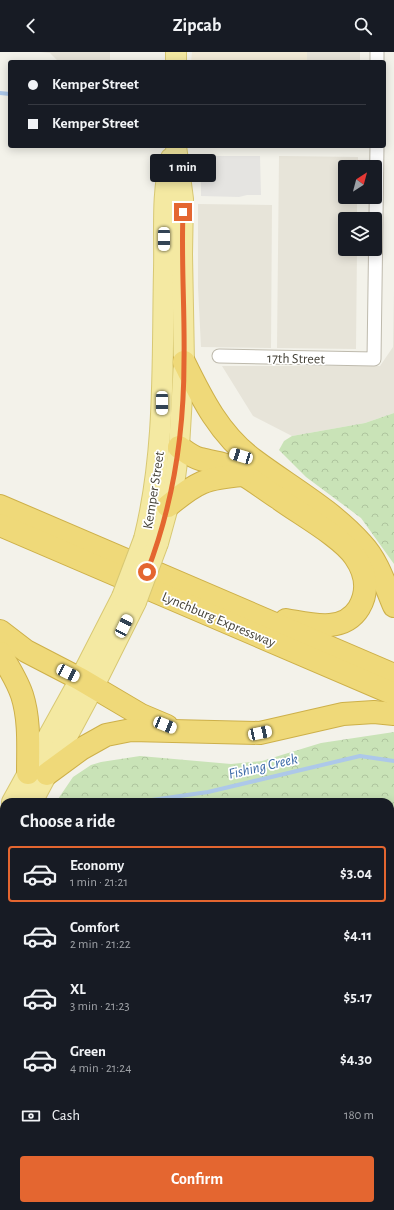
<!DOCTYPE html>
<html lang="en">
<head>
<meta charset="utf-8">
<style>
	body { margin:0; font-family:"Alegreya Sans",sans-serif; background:#20242c; color:#f1f3f6; height:100vh; display:flex; flex-direction:column; font-size:15px; white-space:nowrap }
	* { box-sizing:border-box; margin:0 }
	p { font-size:13px; color:#9ea1a6 }
	.icon { flex:none; width:22px; height:22px; fill:none; stroke:currentColor; stroke-width:2; stroke-linecap:round; stroke-linejoin:round }
	.map { position:relative; flex:1; overflow:hidden }
	.panel { position:absolute; left:0px; top:746px; width:394px; height:412px; display:flex; flex-direction:column; background:#171b24; border-radius:12px 12px 0 0; box-shadow:0 2px 10px #0003 }
	.panel>* { flex:none }
	.top-card { position:absolute; left:8px; top:8px; width:378px; height:88px; border-radius:4px; box-shadow:0 2px 10px #0003; display:grid; align-content:center; height:88px; padding:0 20px; background:#171b24 }
	.needle { width:26px; rotate:36deg }
	.fabs { position:absolute; left:338px; top:108px; display:grid; gap:8px }
	.fabs a { display:grid; place-items:center; width:44px; height:44px; border-radius:4px; background:#171b24; box-shadow:0 2px 10px #0003; font-size:20px }
	.end { position:absolute; width:18px; height:18px; margin:-9px; border:5px solid #e46630; background:#fff; box-shadow:0 0 0 2px #fff }
	.from { border-radius:50% }
	.bubble { position:absolute; height:28px; border-radius:4px; background:#171b24; box-shadow:0 2px 10px #0003; font-size:13px; font-weight:700; line-height:28px; text-align:center }
	.car { position:absolute; width:12px; height:24px; margin:-12px -6px; border-radius:5px; box-shadow:0 0 3px 1px #0007; background:linear-gradient(#fff 24%,#345 0 40%,#fff 0 76%,#345 0 86%,#fff 0) }
	.top-card b { display:flex; align-items:center; gap:14px; height:38px; font-size:15px }
	.top-card b+b { border-top:1px solid #363941 }
	.top-card i { width:10px; height:10px; background:#f1f3f6 }
	ul { padding:0; list-style:none }
	li { display:flex; align-items:center; gap:12px; height:56px; margin:0 8px 6px; padding:0 12px; border:2px solid transparent; border-radius:4px }
	li div { flex:1 }
	li b { display:block; font-size:15px }
	li em { font-style:normal; font-weight:700 }
	li.active { border-color:#e46630 }
	li>.icon { width:36px; height:36px; stroke-width:1.5 }
	h2 { padding:0 20px; font-size:18px; line-height:48px }
	.pay { display:flex; align-items:center; gap:10px; height:44px; padding:0 20px; font-size:15px }
	.pay p { margin-inline-start:auto }
	.button { display:flex; gap:8px; margin-top:auto; padding:8px 20px }
	.button a { flex:1; height:46px; border-radius:4px; background:#e46630; color:#fff; font-size:16px; font-weight:700; line-height:46px; text-align:center }
	header { display:flex; justify-content:space-between; align-items:center; height:52px; padding:0 20px; background:#171b24; font-size:18px; font-weight:700 }
	.map>svg:first-child { display:block }
	.residential { fill:#e7e4d9 }
	.commercial { fill:#f2ebd8 }
	.forest { fill:url(#forest-crowns) }
	.parking { fill:#e5e4e1 }
	.lines { fill:none; stroke-linecap:round; stroke-linejoin:round }
	.stream { stroke:#adc8e9; stroke-width:4 }
	.street-casing { stroke:#bebaad; stroke-width:15 }
	.primary-casing { stroke:#d8c873; stroke-width:22 }
	.highway-casing { stroke:#cdb04a; stroke-width:24 }
	.street { stroke:#fff; stroke-width:13 }
	.primary { stroke:#f4e9a2; stroke-width:20 }
	.highway { stroke:#efd979; stroke-width:22 }
	.rail-casing { stroke:#989898; stroke-width:4.5 }
	.rail { stroke:#fff; stroke-width:3; stroke-dasharray:9; stroke-linecap:butt }
	.primary-bridge-casing { stroke:#d8c873; stroke-width:22; stroke-linecap:butt }
	.primary-bridge { stroke:#f4e9a2; stroke-width:20 }
	.route { stroke:#e46630; stroke-width:5 }
	.labels { text-anchor:middle; stroke-width:3.5; stroke-linejoin:round; paint-order:stroke }
	.street-label { font-size:14px; fill:#464339; stroke:#fff }
	.water-label { font-size:15px; font-style:italic; fill:#3d6ba8; stroke:#fff }
</style>
</head>
<body>
<header><svg class="icon" aria-label="back" viewBox="0 0 24 24"><path d="M15 5l-7 7 7 7"/></svg>Zipcab<svg class="icon" aria-label="search" viewBox="0 0 24 24"><circle cx="10" cy="10" r="6"/><path d="M15 15l6 6"/></svg></header>
<div class="map">
<svg width="394" height="1158" viewBox="0 0 394 1158">
	<defs>
		<pattern id="forest-crowns" width="20" height="18" patternUnits="userSpaceOnUse"><rect width="20" height="18" fill="#c9e3b7"/><path d="M2 6a3 3 0 1 1 6 0M12 15a3 3 0 1 1 6 0" fill="none" stroke="#aec49e"/></pattern>
	</defs>
	<rect width="100%" height="100%" fill="#f3f2ea"/>
	<g class="residential">
		<polygon points="40,0 110,0 110,10 59,10 50,1"/>
		<rect x="307" y="0" width="53" height="10"/>
		<polygon points="279,104 358,105 358,115 345,115 345,145 357,145 357,167 345,167 345,197 357,197 356,297 277,296"/>
		<polygon points="198,152 272,153 271,296 201,295 198,235"/>
		<polygon points="394,238 394,361 365,371 292,384 253,364 222,314 380,314 393,295"/>
	</g>
	<polygon class="commercial" points="192,0 307,0 307,10 191,10"/>
	<g class="forest">
		<polygon points="394,361 394,512 361,466 306,425 279,398 284,389 292,384 365,371"/>
		<polygon points="394,680 394,959 390,957 390,750 56,750 73,725 91,713 101,710 140,704 231,712 262,709 321,691"/>
		<polygon points="4,845 4,1154 164,1154 163,1158 0,1158 0,852"/>
		<polygon points="390,986 394,988 394,1158 344,1158 345,1154 390,1154"/>
	</g>
	<polygon class="parking" points="215,104 260,104 261,143 247,143 239,145 201,144 201,121 210,117 211,110 214,110"/>
	<g class="lines">
		<g class="stream">
			<polyline points="0,41 10,42"/>
			<polyline points="138,750 208,740 360,704 394,709"/>
		</g>
		<g class="street-casing">
			<g id="street">
				<polyline points="377,10 377,0"/>
				<polyline points="219,304 374,307 377,94"/>
			</g>
		</g>
		<g class="primary-casing">
			<g id="primary">
				<polyline points="176,10 176,0"/>
				<path d="M 144,487 C 166,399 162,308 164,218 C 165,180 161,142 171,106"/>
				<polyline points="158,491 174,433 179,395 184,310 182,202 183,147 176,94"/>
				<polyline points="12,750 80,627 122,545"/>
				<polyline points="32,750 93,636 136,550"/>
				<polyline points="0,771 4,764"/>
				<polyline points="0,811 4,803"/>
			</g>
		</g>
		<g class="highway-casing">
			<g id="highway">
				<path d="M 184,310 C 202,347 220,383 254,408 C 290,435 332,458 362,492 C 378,509 385,533 394,554"/>
				<path d="M 179,395 C 185,399 192,405 200,407 C 208,409 218,410 226,413 C 244,421 261,435 278,446 C 298,461 342,485 355,505 C 366,521 369,539 359,556 C 343,582 310,572 286,568"/>
				<polyline points="0,454 394,623"/>
				<path d="M 168,454 C 197,430 205,426 243,423"/>
				<polyline points="0,473 394,642"/>
				<polyline points="0,579 26,599 80,627 141,663 167,674"/>
				<path d="M 0,601 C 8,614 17,628 22,643 C 30,668 28,695 28,721"/>
				<polyline points="47,722 81,697 106,683 131,678 260,681 343,662 374,660 394,662"/>
			</g>
		</g>
		<use href="#street" class="street"/>
		<use href="#primary" class="primary"/>
		<use href="#highway" class="highway"/>
		<g class="rail-casing">
			<g id="rail">
				<polyline points="0,828 4,828"/>
				<polyline points="390,977 394,979"/>
			</g>
		</g>
		<use href="#rail" class="rail"/>
		<g class="primary-bridge-casing">
			<g id="primary-bridge">
				<polyline points="122,545 144,487"/>
				<polyline points="136,550 158,491"/>
			</g>
		</g>
		<use href="#primary-bridge" class="primary-bridge"/>
	</g>
	<g class="lines">
		<path class="route" d="M 147,520 C 173,453 184,381 184,309 C 185,260 181,210 183,160"/>
	</g>
	<g class="labels">
		<g class="street-label">
			<text transform="translate(296 306) rotate(1)" y="5">17th Street</text>
			<text transform="translate(153 438) rotate(-81)" y="5">Kemper Street</text>
			<text transform="translate(219 567) rotate(23)" y="5">Lynchburg Expressway</text>
		</g>
		<g class="water-label">
			<text transform="translate(263 714) rotate(-13)" y="5">Fishing Creek</text>
		</g>
	</g>
</svg>
<div class="fabs">
<a><svg class="needle" viewBox="-14 -14 28 28"><path d="M0-13l5 13h-10z" fill="#e53935"/><path d="M0 13l5-13h-10z" fill="#9ea1a6"/></svg></a>
<a><svg class="icon" aria-label="layers" viewBox="0 0 24 24"><path d="M12 4l9 5-9 5-9-5zM3 14l9 5 9-5"/></svg></a>
</div>
<i class="end from" style="left:147px;top:520px"></i>
<i class="end" style="left:183px;top:160px"></i>
<div class="bubble" style="left:150px;top:102px;width:66px">1 min</div>
<i class="car" style="left:164px;top:187px;rotate:180deg"></i>
<i class="car" style="left:162px;top:351px;rotate:180deg"></i>
<i class="car" style="left:241px;top:404px;rotate:287deg"></i>
<i class="car" style="left:124px;top:574px;rotate:26deg"></i>
<i class="car" style="left:68px;top:621px;rotate:116deg"></i>
<i class="car" style="left:165px;top:673px;rotate:112deg"></i>
<i class="car" style="left:260px;top:681px;rotate:78deg"></i>
<div class="top-card">
<b><i class="from"></i>Kemper Street</b>
<b><i></i>Kemper Street</b>
</div>
<section class="panel">
<h2>Choose a ride</h2>
<ul>
<li class="active"><svg class="icon" aria-label="car" viewBox="0 0 24 24"><path d="M5 17H2v-5l4-1 3-4h7l3 4 3 1v5h-3M9 17h6M6 11h13"/><circle cx="7" cy="17" r="2"/><circle cx="17" cy="17" r="2"/></svg><div><b>Economy</b><p>1 min · 21:21</p></div><em>$3.04</em></li>
<li><svg class="icon" aria-label="car" viewBox="0 0 24 24"><path d="M5 17H2v-5l4-1 3-4h7l3 4 3 1v5h-3M9 17h6M6 11h13"/><circle cx="7" cy="17" r="2"/><circle cx="17" cy="17" r="2"/></svg><div><b>Comfort</b><p>2 min · 21:22</p></div><em>$4.11</em></li>
<li><svg class="icon" aria-label="car" viewBox="0 0 24 24"><path d="M5 17H2v-5l4-1 3-4h7l3 4 3 1v5h-3M9 17h6M6 11h13"/><circle cx="7" cy="17" r="2"/><circle cx="17" cy="17" r="2"/></svg><div><b>XL</b><p>3 min · 21:23</p></div><em>$5.17</em></li>
<li><svg class="icon" aria-label="car" viewBox="0 0 24 24"><path d="M5 17H2v-5l4-1 3-4h7l3 4 3 1v5h-3M9 17h6M6 11h13"/><circle cx="7" cy="17" r="2"/><circle cx="17" cy="17" r="2"/></svg><div><b>Green</b><p>4 min · 21:24</p></div><em>$4.30</em></li>
</ul>
<div class="pay"><svg class="icon" aria-label="cash" viewBox="0 0 24 24"><path d="M3 7h18v10H3z"/><circle cx="12" cy="12" r="2"/></svg>Cash<p>180 m</p></div>
<div class="button"><a>Confirm</a></div>
</section>
</div>
</body>
</html>
